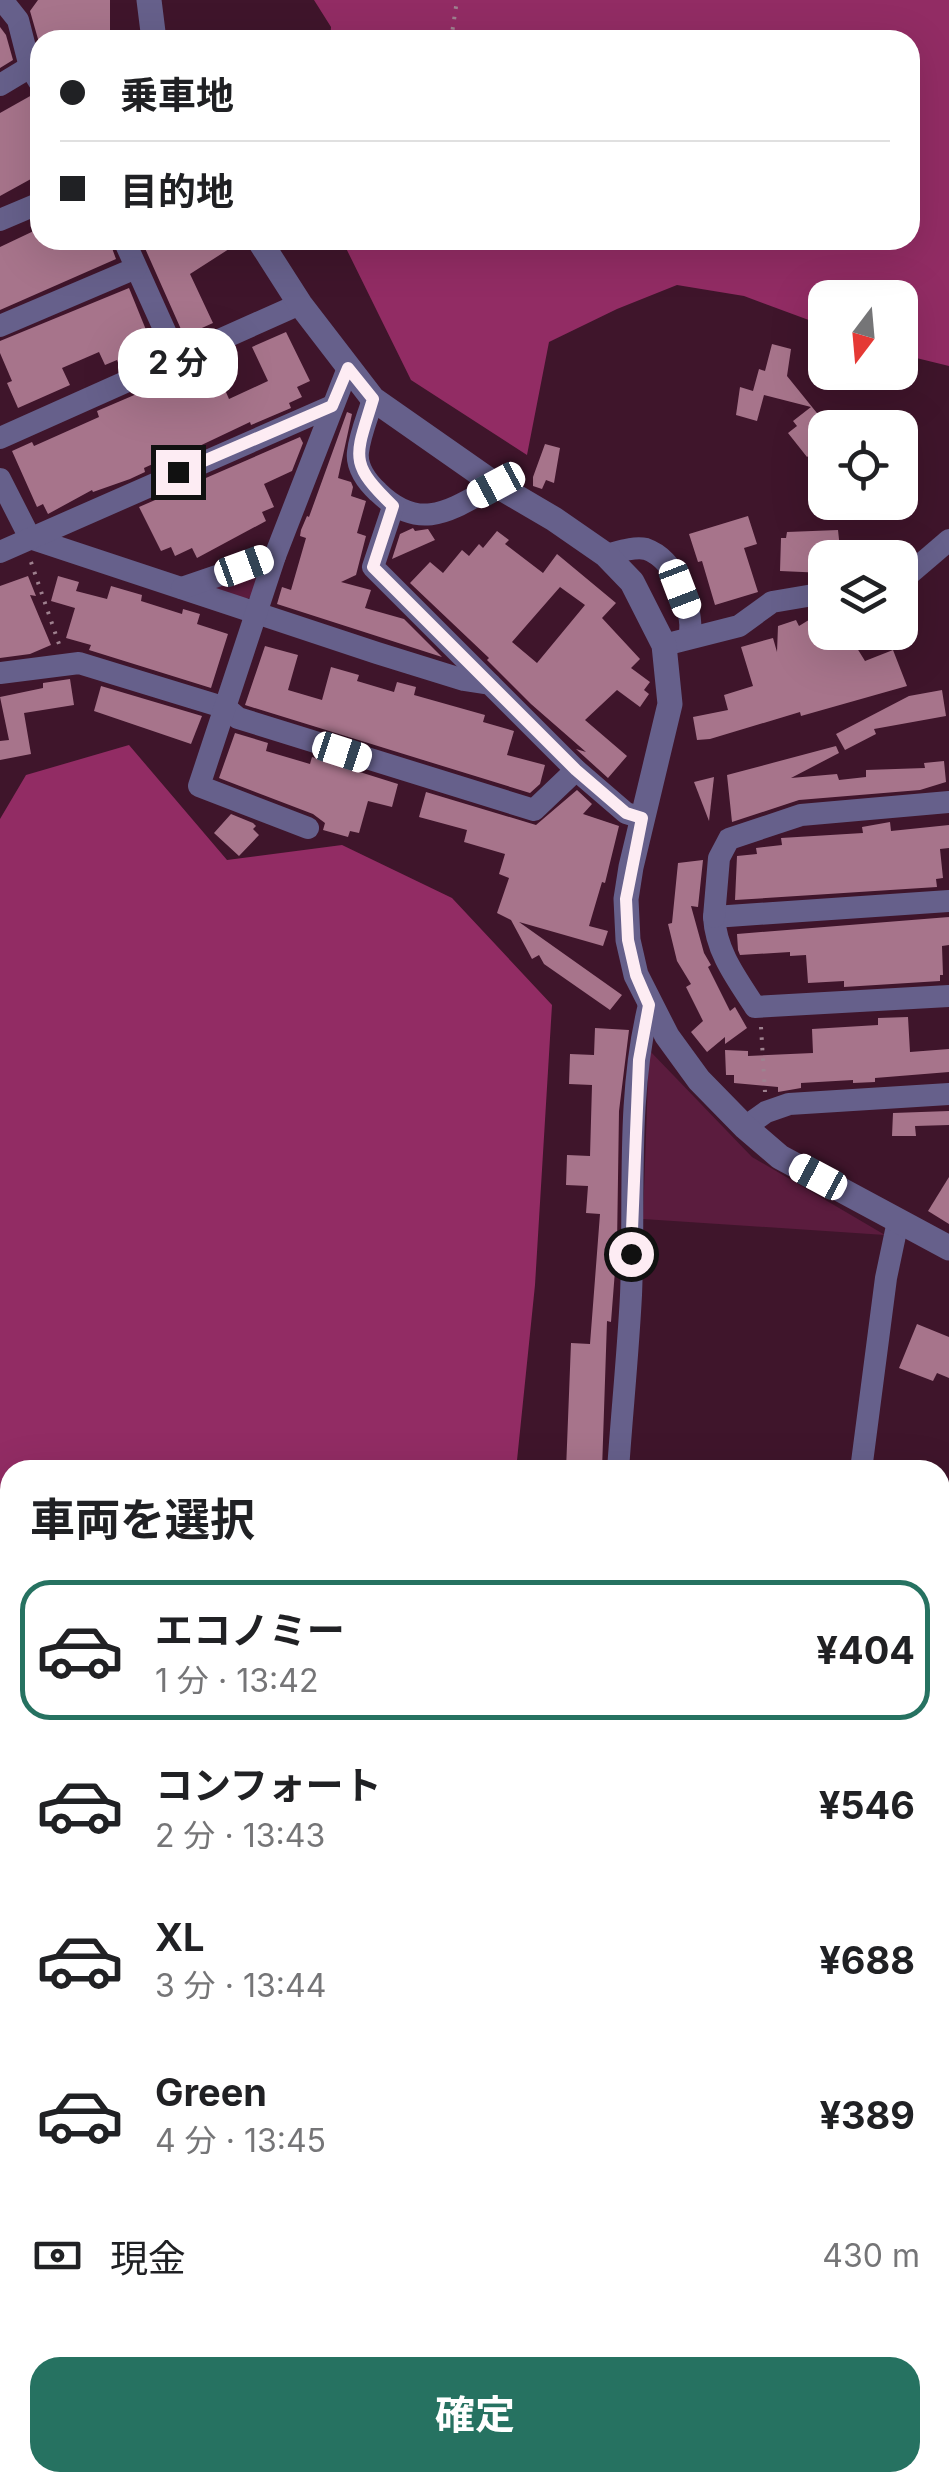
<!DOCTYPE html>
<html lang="ja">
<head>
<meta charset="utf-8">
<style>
	body { margin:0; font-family:Inter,"Noto Sans JP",sans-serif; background:#f2f2f2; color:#202124; height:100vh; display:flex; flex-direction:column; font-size:38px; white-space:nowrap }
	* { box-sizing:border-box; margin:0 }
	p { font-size:32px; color:#757577 }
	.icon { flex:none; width:55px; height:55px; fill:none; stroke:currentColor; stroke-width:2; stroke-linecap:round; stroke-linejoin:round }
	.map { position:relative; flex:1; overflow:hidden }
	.panel { position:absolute; left:0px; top:1460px; width:950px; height:1032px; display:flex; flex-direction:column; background:#fff; border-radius:30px 30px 0 0; box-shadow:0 10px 40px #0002 }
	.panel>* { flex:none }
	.guide { position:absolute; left:30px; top:30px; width:890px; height:220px; border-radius:30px; box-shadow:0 10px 40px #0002; display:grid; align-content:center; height:220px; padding:0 30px; background:#fff }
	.needle { width:65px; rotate:196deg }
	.tools { position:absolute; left:808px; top:280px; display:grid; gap:20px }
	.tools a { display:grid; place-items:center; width:110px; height:110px; border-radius:20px; background:#fff; box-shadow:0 10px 40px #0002; font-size:50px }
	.end { position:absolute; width:45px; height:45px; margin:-22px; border:12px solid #fdecf3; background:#111; box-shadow:0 0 0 5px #111 }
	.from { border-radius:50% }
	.bubble { position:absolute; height:70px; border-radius:30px; background:#fff; box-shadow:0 10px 40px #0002; font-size:32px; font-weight:700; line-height:70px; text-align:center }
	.car { position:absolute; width:30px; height:60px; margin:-30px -15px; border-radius:12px; box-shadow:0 0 8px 2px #0007; background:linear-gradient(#fff 24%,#345 0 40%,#fff 0 76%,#345 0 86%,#fff 0) }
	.guide b { display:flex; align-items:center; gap:35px; height:95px; font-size:38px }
	.guide b+b { border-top:2px solid #e0e0e0 }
	.guide i { width:25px; height:25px; background:#202124 }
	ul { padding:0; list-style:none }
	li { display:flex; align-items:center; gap:30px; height:140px; margin:0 20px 15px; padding:0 10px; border:5px solid transparent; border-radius:30px }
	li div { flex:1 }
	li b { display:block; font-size:38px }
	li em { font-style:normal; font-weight:700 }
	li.current { border-color:#267261 }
	li>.icon { width:90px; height:90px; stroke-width:1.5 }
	h2 { padding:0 30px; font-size:45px; line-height:120px }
	.pay { display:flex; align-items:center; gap:25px; height:110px; padding:0 30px; font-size:38px }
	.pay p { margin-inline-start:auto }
	.primary-button { display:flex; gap:20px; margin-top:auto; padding:20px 30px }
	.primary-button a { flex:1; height:115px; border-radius:30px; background:#267261; color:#fff; font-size:40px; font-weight:700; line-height:115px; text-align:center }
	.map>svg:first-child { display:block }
	.built { fill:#4d1d36 }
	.green { fill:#5b1c3e }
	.forest { fill:#922c64 }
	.building { fill:#a7748b; fill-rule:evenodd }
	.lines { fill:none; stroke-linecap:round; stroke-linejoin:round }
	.path { stroke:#9e818f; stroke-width:4; stroke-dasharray:2.5 8; stroke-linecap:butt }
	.minor { stroke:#66608b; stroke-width:22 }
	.tertiary { stroke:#66608b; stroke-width:25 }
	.route { stroke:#fdecf3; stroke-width:12 }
</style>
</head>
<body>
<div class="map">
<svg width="949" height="2491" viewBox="0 0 949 2491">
	<rect width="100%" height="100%" fill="#3f152b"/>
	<polygon class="built" points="10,2379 10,2482 493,2483 492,2491 0,2491 0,2384"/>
	<g class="green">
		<polygon points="265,563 254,596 246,599 208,588"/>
		<polygon points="649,1050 752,1157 885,1235 643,1219"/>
		<polygon points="940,2358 949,2359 949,2491 759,2491 759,2483 940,2482"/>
		<polygon points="10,2389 10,2482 99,2483 99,2491 0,2491 0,2395"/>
	</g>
	<g class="forest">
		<polygon points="314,0 949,0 949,366 900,354 900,298 825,298 825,326 744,296 677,285 617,309 549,342 527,455 411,380 342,240 910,240 910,40 330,40 331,27"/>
		<polygon points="129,745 227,860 342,845 452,898 552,1005 535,1285 516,1470 10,1470 10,1772 0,1771 0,819 26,775"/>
		<polygon points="10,1828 10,2375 0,2379 0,1848"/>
		<polygon points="949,2068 949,2355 940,2355 940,2072"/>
	</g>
	<g class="building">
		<polygon points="38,0 110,0 110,33 68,32 61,40 40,40 40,46 30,11"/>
		<polygon points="0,27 6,35 13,60 0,68"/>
		<polygon points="32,95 40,98 40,174 0,196 0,113"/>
		<polygon points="40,228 40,240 109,240 116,259 0,310 0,247"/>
		<polygon points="157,240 243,240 190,274 213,323 184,336 144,246"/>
		<polygon points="129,288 155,352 120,368 117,360 105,365 99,352 62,368 70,385 18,408 7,383 12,381 0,353 0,341"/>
		<polygon points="286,332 310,381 297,387 302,397 289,403 291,408 251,425 250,422 191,450 190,447 144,468 145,472 130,479 93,492 92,490 48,514 43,504 37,507 12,451 32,442 34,446 99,417 97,411 153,387 157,397 215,367 229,399 268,381 252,347"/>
		<polygon points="772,344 791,349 787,376 825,423 825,442 807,457 788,433 797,426 793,421 811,407 764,395 757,421 736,415 740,387 753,391 759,369 765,371"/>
		<polygon points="347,412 352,414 338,478 351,482 353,487 351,496 366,501 357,533 366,536 356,575 341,582 371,590 365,608 404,619 442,657 277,604 282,587 291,590 306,538 300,536 301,530 307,516 309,517"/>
		<polygon points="300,437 303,443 292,471 264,484 274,507 262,512 266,521 197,558 192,548 175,556 171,547 161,551 139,507"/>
		<polygon points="545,444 560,448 554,483 546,480 542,489 533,486 533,477"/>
		<polygon points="748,516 757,544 744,548 758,592 715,605 702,561 698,562 689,534"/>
		<polygon points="413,528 415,531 428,529 435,540 392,559 400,534"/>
		<polygon points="838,530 841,558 825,558 825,573 780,571 781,538 786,538 787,532"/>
		<path d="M 497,531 L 509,540 L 505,544 L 543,573 L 557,554 L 616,603 L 602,618 L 640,659 L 631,668 L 650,682 L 644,690 L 649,694 L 640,707 L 617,690 L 585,720 L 627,756 L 608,778 L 576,749 L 586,752 L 531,704 L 487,660 L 489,658 L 410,583 L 430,562 L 443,573 L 462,550 L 469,556 L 479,544 L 483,548 ZM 560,587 L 585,605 L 537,663 L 512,642 Z"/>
		<polygon points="28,576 36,596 30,595 51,645 30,654 0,658 0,586"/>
		<polygon points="58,576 79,582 76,591 107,599 111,586 142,595 141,601 182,614 183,609 200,614 197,624 228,634 211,688 89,650 91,645 66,638 75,608 51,601"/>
		<polygon points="825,610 825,632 847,632 865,661 893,650 907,686 801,716 800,712 710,739 697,740 693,717 728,710 724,695 753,686 741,647 773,638 777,652 778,626 796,620 799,626"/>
		<polygon points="265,646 298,655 288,690 322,700 331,667 359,675 357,681 394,692 397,682 416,687 414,695 485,715 483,722 514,731 507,755 545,765 540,784 530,793 245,705"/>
		<polygon points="70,679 74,705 24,713 31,754 0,760 0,741 9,740 0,697 43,688 43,683"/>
		<polygon points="101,686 202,716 191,744 94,711"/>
		<polygon points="942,690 946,716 874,729 876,734 845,750 836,734 909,696"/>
		<polygon points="235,733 268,743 266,751 310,764 312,757 398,784 392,807 368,801 359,833 350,831 348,837 323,830 325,823 313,814 219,778"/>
		<polygon points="836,746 839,753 791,778 837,774 839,780 866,777 866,770 925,768 924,763 944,761 946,782 920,790 799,800 732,822 727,775"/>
		<polygon points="714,777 709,821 694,782"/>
		<polygon points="577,790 592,804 583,814 619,826 605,883 602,882 589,926 608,931 603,946 519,922 622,995 610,1010 544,964 539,955 532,959 511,920 497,913 509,878 499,874 505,854 464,842 467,830 419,817 426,792 536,825"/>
		<polygon points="231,814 253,823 256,826 253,829 259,835 239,856 214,833"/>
		<polygon points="890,822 891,831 949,825 949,848 940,849 943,878 936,879 937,887 735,900 737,856 757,854 756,848 782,845 781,838 863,833 862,827"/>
		<polygon points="703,860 698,907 691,906 704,953 711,965 708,967 730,1011 735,1007 747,1028 725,1044 725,1037 707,1052 691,1032 703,1021 686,987 691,984 677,961 668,924 672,923 678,863"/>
		<polygon points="949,917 949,945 942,946 943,975 940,975 940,981 844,987 844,981 808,983 806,955 790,956 790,952 740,955 738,950 737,934"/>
		<polygon points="908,1017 910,1052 949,1049 949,1072 875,1078 875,1082 853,1083 853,1080 801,1083 801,1088 778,1092 778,1087 734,1083 734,1075 726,1075 725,1050 748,1051 748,1056 813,1053 812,1029 878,1025 878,1018"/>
		<polygon points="595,1028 629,1030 619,1111 617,1245 611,1322 607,1321 602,1470 566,1470 571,1343 590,1344 600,1214 586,1213 588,1186 566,1185 567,1155 590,1156 592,1085 569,1084 570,1054 594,1055"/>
		<polygon points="949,1111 949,1125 915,1126 916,1136 892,1136 893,1113"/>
		<polygon points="949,1177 949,1224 928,1211"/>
		<polygon points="917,1324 949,1337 949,1378 937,1373 933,1381 899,1368"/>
	</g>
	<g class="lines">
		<g class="path">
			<polyline points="451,40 457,0"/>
			<polyline points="31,562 60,647"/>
			<polyline points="761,1027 765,1092"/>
			<polyline points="940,2257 949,2259"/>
		</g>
		<g class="minor">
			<polyline points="2,0 18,20 30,67 40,83"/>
			<polyline points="0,85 30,67"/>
			<polyline points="0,220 40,203"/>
			<polyline points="124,240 178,360"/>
			<polyline points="0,326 136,268"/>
			<path d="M 373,399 C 368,416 360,434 358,452 C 356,467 367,482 378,492 C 421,534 452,509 496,485"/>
			<polyline points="0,438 300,304"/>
			<polyline points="0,479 30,538 377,653 464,680 490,684 576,770 626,813 642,818"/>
			<polyline points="393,507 373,567 490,684"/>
			<polyline points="0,552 332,406"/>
			<path d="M 606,555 C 618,552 634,546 646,549 C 677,560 693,608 690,637"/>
			<polyline points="900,582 949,540"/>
			<polyline points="182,588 275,556"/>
			<polyline points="664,645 739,626 772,602 825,593"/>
			<polyline points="0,673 79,663 226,708 238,718 534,810 576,770"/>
			<polyline points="308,828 199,786 275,556 348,368"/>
			<path d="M 949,901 L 714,917 C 716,952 737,979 755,1007 L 949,996"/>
			<polyline points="714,917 719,858 729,839 801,815 949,802"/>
			<polyline points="745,1127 766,1112 789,1104 949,1094"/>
			<path d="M 618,1470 C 622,1412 628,1353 631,1295 C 635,1199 626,1098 649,1005"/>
			<polyline points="861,1470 886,1278 898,1221"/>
			<polyline points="940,1711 949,1718"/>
		</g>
		<g class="tertiary">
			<polyline points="149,0 154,40"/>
			<polyline points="259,240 300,304 373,399 496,485 554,519 606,555 632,582 664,645 670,704 631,867 626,899 628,940 636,975 667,1036 699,1080 745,1127 780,1157 949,1248"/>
			<polyline points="940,1967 949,1956"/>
			<polyline points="716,2482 717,2491"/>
		</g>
	</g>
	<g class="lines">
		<path class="route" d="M 178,472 L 332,406 L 348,368 L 373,399 C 356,456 347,462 393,506 L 373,567 L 576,770 L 626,813 L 642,818 L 626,899 L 628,940 L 636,975 L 649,1005 L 639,1060 L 631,1254"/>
	</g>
</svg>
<div class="tools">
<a><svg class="needle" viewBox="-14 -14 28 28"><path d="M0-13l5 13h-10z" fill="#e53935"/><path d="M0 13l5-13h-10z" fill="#757577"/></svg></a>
<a><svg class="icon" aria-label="locate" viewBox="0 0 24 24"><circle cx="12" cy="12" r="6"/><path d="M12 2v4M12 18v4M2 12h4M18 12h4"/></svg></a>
<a><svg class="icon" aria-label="layers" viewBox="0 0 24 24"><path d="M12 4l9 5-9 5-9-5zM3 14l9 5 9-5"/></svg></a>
</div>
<i class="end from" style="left:631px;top:1254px"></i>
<i class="end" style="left:178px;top:472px"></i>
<div class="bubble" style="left:118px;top:328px;width:120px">2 分</div>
<i class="car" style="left:496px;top:485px;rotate:242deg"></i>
<i class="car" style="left:244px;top:566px;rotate:70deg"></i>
<i class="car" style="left:680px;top:589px;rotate:159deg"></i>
<i class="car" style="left:342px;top:752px;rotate:108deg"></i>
<i class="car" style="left:818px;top:1177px;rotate:298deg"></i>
<div class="guide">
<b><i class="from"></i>乗車地</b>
<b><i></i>目的地</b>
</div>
<section class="panel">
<h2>車両を選択</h2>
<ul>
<li class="current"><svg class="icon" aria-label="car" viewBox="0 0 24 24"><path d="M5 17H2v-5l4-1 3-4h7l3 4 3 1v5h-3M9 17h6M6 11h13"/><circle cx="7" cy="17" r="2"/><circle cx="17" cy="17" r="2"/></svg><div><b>エコノミー</b><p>1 分 · 13:42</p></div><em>¥404</em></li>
<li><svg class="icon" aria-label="car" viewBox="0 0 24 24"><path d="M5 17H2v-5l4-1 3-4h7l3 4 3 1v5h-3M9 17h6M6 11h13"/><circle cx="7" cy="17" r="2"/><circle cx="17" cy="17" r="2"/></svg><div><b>コンフォート</b><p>2 分 · 13:43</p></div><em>¥546</em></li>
<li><svg class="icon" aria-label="car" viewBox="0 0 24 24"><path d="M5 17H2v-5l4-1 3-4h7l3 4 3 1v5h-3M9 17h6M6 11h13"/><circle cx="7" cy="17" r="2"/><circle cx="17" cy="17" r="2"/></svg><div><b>XL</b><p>3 分 · 13:44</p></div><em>¥688</em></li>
<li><svg class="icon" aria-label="car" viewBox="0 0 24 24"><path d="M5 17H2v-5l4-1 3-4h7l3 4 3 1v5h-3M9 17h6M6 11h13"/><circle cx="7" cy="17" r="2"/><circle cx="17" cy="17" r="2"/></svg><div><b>Green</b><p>4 分 · 13:45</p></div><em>¥389</em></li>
</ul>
<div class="pay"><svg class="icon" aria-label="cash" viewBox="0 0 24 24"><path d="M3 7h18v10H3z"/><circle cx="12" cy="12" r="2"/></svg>現金<p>430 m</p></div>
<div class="primary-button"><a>確定</a></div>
</section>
</div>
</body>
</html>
